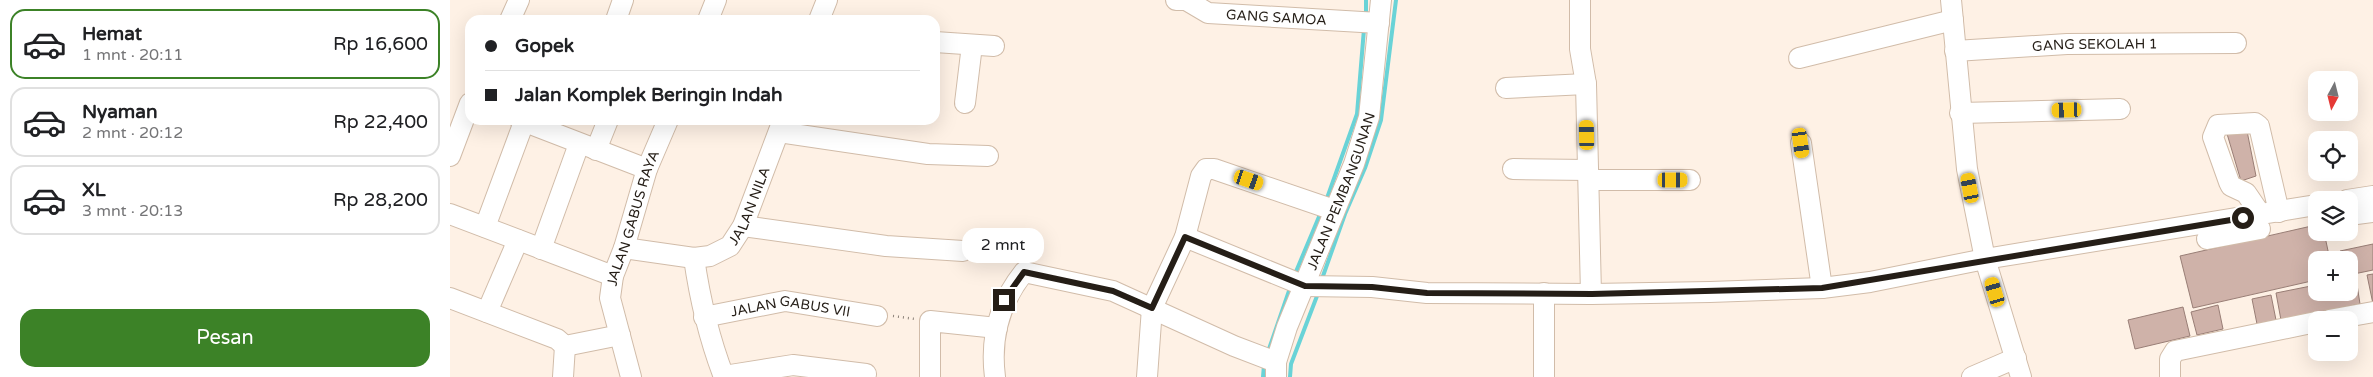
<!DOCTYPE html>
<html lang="id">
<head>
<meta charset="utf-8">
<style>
	body { margin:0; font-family:"Varela Round",sans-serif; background:#f6f6f6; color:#202124; height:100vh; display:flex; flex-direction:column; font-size:19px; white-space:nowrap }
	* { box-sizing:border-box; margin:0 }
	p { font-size:16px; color:#757577 }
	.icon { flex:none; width:28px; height:28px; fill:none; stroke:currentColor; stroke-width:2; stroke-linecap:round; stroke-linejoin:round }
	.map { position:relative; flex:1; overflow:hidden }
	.details { display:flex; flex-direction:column; background:#fff; width:450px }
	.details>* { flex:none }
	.top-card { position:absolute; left:15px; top:15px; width:475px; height:110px; border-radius:15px; box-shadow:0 5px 20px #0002; display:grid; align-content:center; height:110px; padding:0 20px; background:#fff }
	.needle { width:32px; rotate:187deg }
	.tools { position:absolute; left:1858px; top:71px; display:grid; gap:10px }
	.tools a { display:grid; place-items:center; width:50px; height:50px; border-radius:10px; background:#fff; box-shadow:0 5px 20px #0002; font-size:25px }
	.end { position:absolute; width:22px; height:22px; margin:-11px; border:6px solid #251e17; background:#fff; box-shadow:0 0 0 2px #fff }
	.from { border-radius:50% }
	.bubble { position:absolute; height:35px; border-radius:15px; background:#fff; box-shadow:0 5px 20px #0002; font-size:16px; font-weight:600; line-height:35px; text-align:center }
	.car { position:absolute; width:15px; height:30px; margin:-15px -8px; border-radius:6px; box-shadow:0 0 4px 1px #0007; background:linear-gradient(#f5c518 24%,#345 0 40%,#f5c518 0 76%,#345 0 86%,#f5c518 0) }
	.top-card b { display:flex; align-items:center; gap:18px; height:48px; font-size:19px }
	.top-card b+b { border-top:1px solid #e0e0e0 }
	.top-card i { width:12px; height:12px; background:#202124 }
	ul { padding:9px 0 0; list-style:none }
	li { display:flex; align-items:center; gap:15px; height:70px; margin:0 10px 8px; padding:0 10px; border:2px solid #e0e0e0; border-radius:15px }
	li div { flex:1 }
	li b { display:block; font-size:19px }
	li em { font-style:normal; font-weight:600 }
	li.on { border-color:#3c8227 }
	li>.icon { width:45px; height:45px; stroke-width:1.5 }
	.primary-button { display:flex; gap:10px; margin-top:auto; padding:10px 20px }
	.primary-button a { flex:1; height:58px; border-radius:15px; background:#3c8227; color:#fff; font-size:20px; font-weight:600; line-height:58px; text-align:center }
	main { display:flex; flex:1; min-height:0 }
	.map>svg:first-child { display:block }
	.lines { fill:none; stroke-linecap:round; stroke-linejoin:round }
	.stream { stroke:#69d3d7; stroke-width:4 }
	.building { fill:#cfb2a9; stroke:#997e76 }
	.minor-casing { stroke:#d1bca9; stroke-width:22 }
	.path { stroke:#8c8279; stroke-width:2.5; stroke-dasharray:1 4; stroke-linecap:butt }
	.minor { stroke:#fff; stroke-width:20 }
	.route { stroke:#251e17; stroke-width:6 }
	.labels { text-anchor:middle; stroke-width:4.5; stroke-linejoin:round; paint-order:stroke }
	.street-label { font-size:14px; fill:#251e17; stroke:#fff }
</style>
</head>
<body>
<main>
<section class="details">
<ul>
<li class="on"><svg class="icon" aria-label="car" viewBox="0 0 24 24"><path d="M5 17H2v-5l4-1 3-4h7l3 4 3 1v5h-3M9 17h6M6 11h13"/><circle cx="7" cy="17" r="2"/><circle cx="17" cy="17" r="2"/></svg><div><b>Hemat</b><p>1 mnt · 20:11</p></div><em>Rp 16,600</em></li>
<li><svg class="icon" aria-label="car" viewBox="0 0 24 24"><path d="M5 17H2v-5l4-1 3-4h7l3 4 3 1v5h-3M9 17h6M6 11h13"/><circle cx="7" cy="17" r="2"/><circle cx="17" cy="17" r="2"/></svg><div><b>Nyaman</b><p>2 mnt · 20:12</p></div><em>Rp 22,400</em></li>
<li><svg class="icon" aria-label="car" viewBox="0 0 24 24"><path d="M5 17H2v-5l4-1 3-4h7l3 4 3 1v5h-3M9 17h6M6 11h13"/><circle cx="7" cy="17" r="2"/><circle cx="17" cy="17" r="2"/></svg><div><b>XL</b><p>3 mnt · 20:13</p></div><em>Rp 28,200</em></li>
</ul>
<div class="primary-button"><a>Pesan</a></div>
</section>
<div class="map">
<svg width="1923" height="377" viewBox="0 0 1923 377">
	<rect width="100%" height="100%" fill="#fef1e5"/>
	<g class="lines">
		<g class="stream">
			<polyline points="916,15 916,0"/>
			<polyline points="876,201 907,114 914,29"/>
			<polyline points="845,274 871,212"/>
			<polyline points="873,276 895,214 915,168 931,120 946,0"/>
			<polyline points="819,349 840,288"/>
			<polyline points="813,377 814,365"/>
			<polyline points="840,377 841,364 867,296"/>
		</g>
	</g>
	<g class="building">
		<polygon points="1796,126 1806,176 1791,181 1775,127"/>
		<polygon points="1866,225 1866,232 1874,232 1880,260 1866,260 1866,280 1743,308 1730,256"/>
		<polygon points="1923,244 1923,270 1899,275 1899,260 1892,260 1890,251"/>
		<polygon points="1923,274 1923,304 1917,275"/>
		<polygon points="1906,278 1910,304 1831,320 1826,293 1866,285 1866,292 1899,292 1899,279"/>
		<polygon points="1821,295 1826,320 1807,324 1802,299"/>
		<polygon points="1768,305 1773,329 1747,335 1741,312"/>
		<polygon points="1733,307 1740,336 1685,349 1678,320"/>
	</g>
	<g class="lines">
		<g class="minor-casing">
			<g id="minor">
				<path id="s1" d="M 726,0 L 736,0 L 758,13 L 929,23"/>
				<polyline points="1130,0 1130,49 1136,84 1141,294"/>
				<polyline points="1501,0 1517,169 1535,259 1571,377"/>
				<polyline points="60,20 69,0"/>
				<polyline points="166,20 173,0"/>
				<polyline points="258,20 266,0"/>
				<polyline points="369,20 377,0"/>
				<polyline points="485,42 544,46"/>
				<path id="s2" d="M 1505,51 L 1617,44 L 1786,43"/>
				<polyline points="1349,58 1503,20"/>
				<polyline points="1056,88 1136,84"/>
				<polyline points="515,103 522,45"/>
				<polyline points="1510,113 1670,109"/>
				<polyline points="70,120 197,169"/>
				<polyline points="329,132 478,154 538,156"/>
				<polyline points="1351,143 1372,288"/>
				<polyline points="146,150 158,120"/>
				<polyline points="0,156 20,103"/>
				<polyline points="1063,169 1138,170"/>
				<polyline points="1139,180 1240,180"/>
				<polyline points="1897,200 1923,196"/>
				<polyline points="0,214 163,276"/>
				<polyline points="1811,215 1796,193 1781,186 1779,182 1763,137 1768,125 1805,123 1809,126 1829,212"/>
				<polyline points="1899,215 1923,212"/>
				<polyline points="293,226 436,246 513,251"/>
				<polyline points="35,227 74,122"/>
				<polyline points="735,237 855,286 922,287 977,293 1141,294 1260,292 1372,288 1420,282 1535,259 1866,205"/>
				<polyline points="1757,239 1810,229"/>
				<path id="s3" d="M 174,248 L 244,258 L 260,256 L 280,246 L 293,226 L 333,120"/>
				<polyline points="91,249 129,144"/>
				<path d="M 244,258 C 250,300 259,338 274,377"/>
				<polyline points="0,298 107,339 115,346 170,335"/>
				<polyline points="37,312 68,240"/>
				<path id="s4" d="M 254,317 L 335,301 L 427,316"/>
				<polyline points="1879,320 1923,312"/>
				<polyline points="274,376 343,365 416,374"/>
				<polyline points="113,377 115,346"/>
				<path id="s5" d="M 181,377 L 160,298 L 163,276 L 174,248 L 197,169 L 218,120"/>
				<polyline points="480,377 480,321 547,328"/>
				<path d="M 545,377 C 540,338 550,302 574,272 L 663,291 L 784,346 L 826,362"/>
				<polyline points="697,377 702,308 735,237 751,176 756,169 764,169 884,210"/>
				<path id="s6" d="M 826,377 L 826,362 L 837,327 L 904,164 L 919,117 L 931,0"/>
				<polyline points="1094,377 1094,293"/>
				<polyline points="1522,377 1566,358"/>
				<polyline points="1720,377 1720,359 1725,351 1866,322"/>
			</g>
		</g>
		<polyline class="path" points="443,316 465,319"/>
		<use href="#minor" class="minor"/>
	</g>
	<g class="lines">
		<polyline class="route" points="554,300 574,272 663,291 702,308 735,237 855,286 922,287 977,293 1142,294 1372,288 1793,218"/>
	</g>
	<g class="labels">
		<g class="street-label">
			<text dy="5" stroke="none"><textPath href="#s1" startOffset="104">GANG SAMOA</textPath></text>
			<text dy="5" stroke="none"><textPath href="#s2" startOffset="140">GANG SEKOLAH 1</textPath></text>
			<text dy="5" stroke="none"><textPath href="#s6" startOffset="198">JALAN PEMBANGUNAN</textPath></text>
			<text dy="5" stroke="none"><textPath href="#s3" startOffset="154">JALAN NILA</textPath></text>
			<text dy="5" stroke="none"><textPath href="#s5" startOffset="165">JALAN GABUS RAYA</textPath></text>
			<text dy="5" stroke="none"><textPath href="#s4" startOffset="88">JALAN GABUS VII</textPath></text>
		</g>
	</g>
</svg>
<div class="tools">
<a><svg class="needle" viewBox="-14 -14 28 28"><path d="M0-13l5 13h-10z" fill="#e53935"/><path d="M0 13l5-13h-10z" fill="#757577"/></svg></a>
<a><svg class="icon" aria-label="locate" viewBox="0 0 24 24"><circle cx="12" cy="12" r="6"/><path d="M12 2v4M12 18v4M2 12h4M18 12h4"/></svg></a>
<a><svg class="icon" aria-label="layers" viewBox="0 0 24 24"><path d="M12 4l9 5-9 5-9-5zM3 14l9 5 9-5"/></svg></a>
<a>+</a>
<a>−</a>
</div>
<i class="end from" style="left:1793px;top:218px"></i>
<i class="end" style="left:554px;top:300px"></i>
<div class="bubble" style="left:512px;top:228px;width:82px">2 mnt</div>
<i class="car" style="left:1617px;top:110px;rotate:268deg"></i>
<i class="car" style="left:1137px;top:135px;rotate:359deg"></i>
<i class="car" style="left:1351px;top:143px;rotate:172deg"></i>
<i class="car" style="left:799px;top:180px;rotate:109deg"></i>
<i class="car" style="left:1223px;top:180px;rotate:90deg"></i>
<i class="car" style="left:1520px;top:188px;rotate:349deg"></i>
<i class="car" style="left:1545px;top:292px;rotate:343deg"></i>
<div class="top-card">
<b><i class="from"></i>Gopek</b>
<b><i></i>Jalan Komplek Beringin Indah</b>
</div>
</div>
</main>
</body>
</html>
